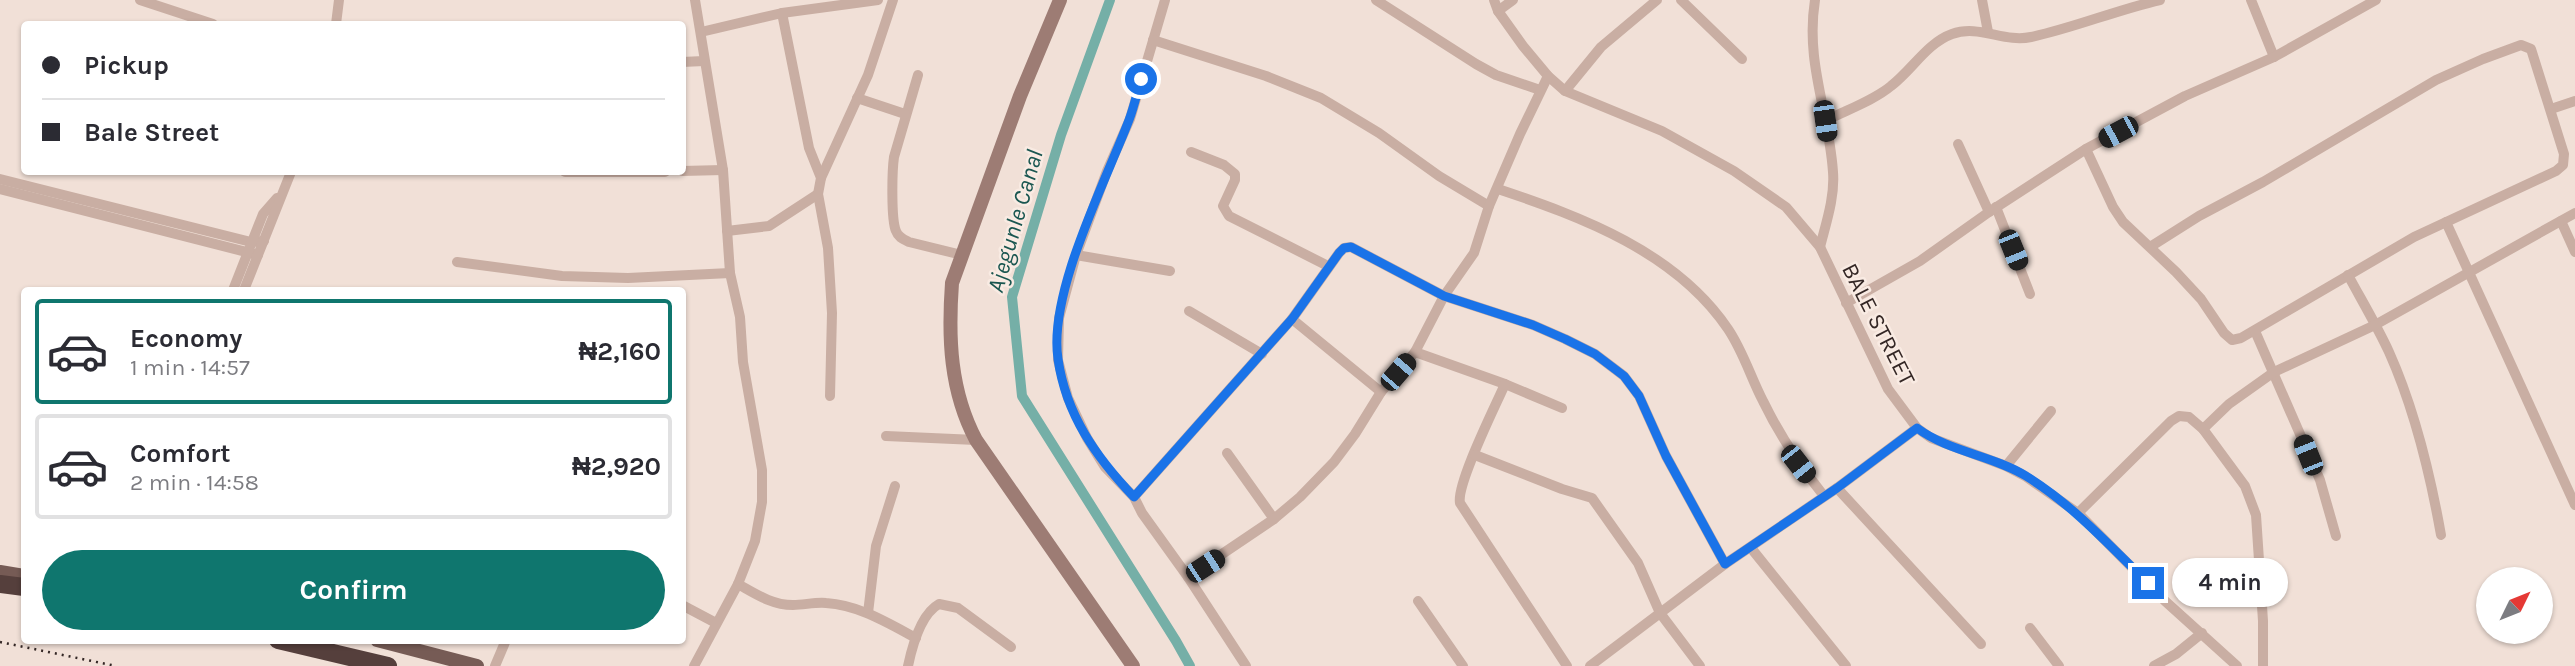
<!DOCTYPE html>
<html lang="en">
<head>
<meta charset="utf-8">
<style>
	body { margin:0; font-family:Karla,sans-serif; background:#f7f7f7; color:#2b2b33; height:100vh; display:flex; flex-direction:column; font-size:26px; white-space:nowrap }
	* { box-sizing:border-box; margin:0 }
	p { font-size:23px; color:#7c7c81 }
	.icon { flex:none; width:38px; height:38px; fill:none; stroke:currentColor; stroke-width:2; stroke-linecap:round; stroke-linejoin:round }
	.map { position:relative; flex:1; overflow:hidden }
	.details { position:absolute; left:21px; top:287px; width:665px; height:357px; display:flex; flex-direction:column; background:#fff; border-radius:7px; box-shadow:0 2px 5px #0004 }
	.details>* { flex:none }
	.hud { position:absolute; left:21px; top:21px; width:665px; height:154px; border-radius:7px; box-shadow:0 2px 5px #0004; display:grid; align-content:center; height:154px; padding:0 21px; background:#fff }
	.needle { width:46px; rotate:47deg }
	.buttons { position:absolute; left:2476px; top:567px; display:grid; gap:14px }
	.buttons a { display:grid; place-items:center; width:77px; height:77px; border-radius:50%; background:#fff; box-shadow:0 2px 5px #0004; font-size:35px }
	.end { position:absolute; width:32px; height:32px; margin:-16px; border:9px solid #1a73e8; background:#fff; box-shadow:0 0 0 4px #fff }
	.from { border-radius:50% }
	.bubble { position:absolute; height:49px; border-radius:24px; background:#fff; box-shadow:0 2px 5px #0004; font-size:23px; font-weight:700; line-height:49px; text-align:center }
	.car { position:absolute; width:21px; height:42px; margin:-21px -10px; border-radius:9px; box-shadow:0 0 5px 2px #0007; background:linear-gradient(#222 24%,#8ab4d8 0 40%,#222 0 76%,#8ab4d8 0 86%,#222 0) }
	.hud b { display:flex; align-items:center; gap:24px; height:66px; font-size:26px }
	.hud b+b { border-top:2px solid #e1e1e2 }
	.hud i { width:18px; height:18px; background:#2b2b33 }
	ul { padding:12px 0 0; list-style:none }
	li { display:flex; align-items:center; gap:21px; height:105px; margin:0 14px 10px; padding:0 7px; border:4px solid #e1e1e2; border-radius:7px }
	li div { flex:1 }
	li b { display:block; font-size:26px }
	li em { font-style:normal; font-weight:700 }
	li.current { border-color:#0f766e }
	li>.icon { width:63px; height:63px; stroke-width:1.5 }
	.action { display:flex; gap:14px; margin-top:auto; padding:14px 21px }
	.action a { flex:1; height:80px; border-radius:42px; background:#0f766e; color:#fff; font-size:28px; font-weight:700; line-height:80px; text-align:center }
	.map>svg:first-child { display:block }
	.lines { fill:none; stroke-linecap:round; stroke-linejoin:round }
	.canal { stroke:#75afa7; stroke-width:10 }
	.street { stroke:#c9aea3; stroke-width:10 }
	.secondary { stroke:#9d7c74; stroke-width:14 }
	.primary { stroke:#765b55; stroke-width:14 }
	.highway { stroke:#553f3c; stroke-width:18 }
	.rail { stroke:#342725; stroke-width:2.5; stroke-dasharray:2 5; stroke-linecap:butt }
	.route { stroke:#1a73e8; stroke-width:9 }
	.labels { text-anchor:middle; stroke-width:5; stroke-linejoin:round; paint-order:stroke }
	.street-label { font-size:23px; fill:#342725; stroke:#f9ebe3 }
	.water-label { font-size:24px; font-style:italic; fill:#1a5650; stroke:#f9ebe3 }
</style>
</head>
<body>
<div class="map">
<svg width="2575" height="666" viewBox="0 0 2575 666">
	<rect width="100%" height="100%" fill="#f1e0d7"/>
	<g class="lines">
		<polyline class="canal" points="1110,0 1061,135 1012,297 1022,396 1176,641 1190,666"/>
		<g class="street">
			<polyline points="140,0 213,24"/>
			<polyline points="1165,0 1130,119 1107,171 1076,255 1059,318 1058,360 1068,398 1087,438 1105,467 1134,497 1142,513 1188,577 1246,666"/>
			<polyline points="1376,0 1476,64 1496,75 1540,90"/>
			<polyline points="1494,0 1498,11 1523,46 1548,76 1565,91 1662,131 1734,171 1786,207 1820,247 1888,389 1917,428 1931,438 2006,466 2025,476 2078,513 2165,601 2237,666"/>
			<polyline points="1681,0 1742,59"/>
			<path d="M 1815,0 C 1805,63 1829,111 1833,172 C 1835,197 1826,223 1820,247"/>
			<polyline points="1982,0 1988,32"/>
			<polyline points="2251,0 2274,57"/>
			<polyline points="1498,11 1513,0"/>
			<polyline points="782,13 809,148 821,178 818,194 828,248 832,313 830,396"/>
			<polyline points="336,24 339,0"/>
			<polyline points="701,32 782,13 878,0"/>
			<polyline points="1153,40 1266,76 1321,98 1379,133 1439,176 1489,206"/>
			<polyline points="682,62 704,61"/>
			<path d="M 918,75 L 894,157 C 892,171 891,220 896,231 C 898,237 903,239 909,242 L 962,255"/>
			<polyline points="1565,91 1601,47 1657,0"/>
			<polyline points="857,98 905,114"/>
			<polyline points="2551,109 2575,101"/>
			<path d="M 1825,121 C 1846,110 1873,101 1891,86 C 1912,70 1927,43 1952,34 C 1979,24 2004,43 2031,37 C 2074,28 2116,10 2160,0"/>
			<polyline points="1958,144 1989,212"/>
			<polyline points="2086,149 2113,207 2123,222 2176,272 2201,299 2224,333 2232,340 2241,338 2414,237 2556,171 2563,165 2564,154 2531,49 2521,45 2483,59 2436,80 2263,182 2199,216 2150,247"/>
			<polyline points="1191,152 1224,165 1235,174 1235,180 1223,206 1229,216 1328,266"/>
			<polyline points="682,171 723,170"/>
			<polyline points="565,172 665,172"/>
			<polyline points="821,178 868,75 893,0"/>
			<polyline points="0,179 251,242 264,241"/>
			<polyline points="0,189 258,255"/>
			<path d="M 1498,189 C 1582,217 1676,252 1728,329 C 1743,351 1751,378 1763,401 C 1780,436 1800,466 1824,496"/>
			<polyline points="1996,207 2030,294"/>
			<polyline points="2561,221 2575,252"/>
			<polyline points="2446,222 2575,505"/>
			<polyline points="727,231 769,226 818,194"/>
			<polyline points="1076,255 1170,271"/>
			<polyline points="457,262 562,276 628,278 730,273"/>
			<path d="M 2348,275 C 2362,301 2377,326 2389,352 C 2415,410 2430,473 2441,535"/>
			<polyline points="233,290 263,214 277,198"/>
			<polyline points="244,290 291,172"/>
			<polyline points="1846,303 1920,261 1989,212 2086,149 2185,96 2274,57 2376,0"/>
			<polyline points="1189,311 1262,354"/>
			<polyline points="1292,319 1381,392"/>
			<polyline points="2255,331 2320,480 2336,536"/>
			<polyline points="1415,352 1505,384 1562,408"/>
			<path d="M 1505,384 C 1496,405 1456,484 1460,503 L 1567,666"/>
			<polyline points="2203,429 2229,404 2274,372 2375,325 2575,213"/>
			<polyline points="886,436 976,440"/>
			<polyline points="1227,453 1274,519"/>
			<polyline points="1475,455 1562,489 1592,498 1638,563 1660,613 1700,666"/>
			<polyline points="2006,466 2051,411"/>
			<polyline points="1837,488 1981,644"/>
			<polyline points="1134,497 1292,319 1339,253 1344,248 1351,247 1444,296 1533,325 1565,339 1595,354 1624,376 1639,396 1666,456 1725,564"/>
			<polyline points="2078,513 2171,421 2179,416 2189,417 2203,429 2245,486 2256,515 2263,621 2263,666"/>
			<polyline points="1751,548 1846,666"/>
			<polyline points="1188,577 1274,519 1300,497 1334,462 1355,434 1381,392 1415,352 1444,296 1474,253 1489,206 1520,134 1548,76"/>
			<path d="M 738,584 C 756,594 772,605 793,605 C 804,605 815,602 826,603 C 859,605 888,623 916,638"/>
			<polyline points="1418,601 1463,666"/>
			<polyline points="682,605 716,623"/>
			<polyline points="868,613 876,546 895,486"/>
			<polyline points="2030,628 2059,666"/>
			<polyline points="495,666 506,640"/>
			<polyline points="694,666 738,584 755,541 762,502 762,470 743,362 740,317 730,273 723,170 695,0"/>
			<path d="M 908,666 C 912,647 921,614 939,604 L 958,608 L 1011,647"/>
			<polyline points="1590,666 1725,564 1837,488 1917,428"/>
			<polyline points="2154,666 2176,654 2202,633"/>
		</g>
		<path class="secondary" d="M 1060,0 L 1020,96 L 952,283 C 948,338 950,391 976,440 L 1133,666"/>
		<g class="primary">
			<polyline points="0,572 24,576"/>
			<polyline points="377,640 477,666"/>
		</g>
		<g class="highway">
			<polyline points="0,584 24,587"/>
			<polyline points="278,640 388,666"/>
		</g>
		<polyline class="rail" points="0,642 116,666"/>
	</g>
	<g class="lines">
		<path class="route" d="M 1141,79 C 1137,93 1134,107 1129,120 C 1105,183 1048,293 1058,359 C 1066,415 1096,457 1134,497 L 1292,319 L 1339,253 L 1344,248 L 1351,247 L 1444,296 L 1533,325 L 1565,339 L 1595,354 L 1624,376 L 1639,396 L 1666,456 L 1725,564 L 1837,488 L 1917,428 C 1949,452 1992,455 2026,476 C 2073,505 2109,545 2148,583"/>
	</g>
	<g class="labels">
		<g class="street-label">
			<text transform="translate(1879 324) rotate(63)" y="8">BALE STREET</text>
		</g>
		<g class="water-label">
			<text transform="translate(1015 221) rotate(-74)" y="8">Ajegunle Canal</text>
		</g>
	</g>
</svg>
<div class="buttons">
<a><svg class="needle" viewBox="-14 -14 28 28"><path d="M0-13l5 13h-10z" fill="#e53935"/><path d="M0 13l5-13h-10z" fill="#7c7c81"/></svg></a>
</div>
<i class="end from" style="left:1141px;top:79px"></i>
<i class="end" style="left:2148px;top:583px"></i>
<div class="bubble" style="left:2172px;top:558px;width:116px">4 min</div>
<i class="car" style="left:1825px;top:121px;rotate:172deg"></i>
<i class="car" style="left:2118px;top:132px;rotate:242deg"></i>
<i class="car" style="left:2013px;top:250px;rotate:158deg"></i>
<i class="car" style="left:1398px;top:372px;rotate:41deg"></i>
<i class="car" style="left:2308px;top:455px;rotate:338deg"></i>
<i class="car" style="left:1798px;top:464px;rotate:142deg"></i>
<i class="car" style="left:1205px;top:566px;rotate:57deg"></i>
<div class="hud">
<b><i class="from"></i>Pickup</b>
<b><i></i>Bale Street</b>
</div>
<section class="details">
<ul>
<li class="current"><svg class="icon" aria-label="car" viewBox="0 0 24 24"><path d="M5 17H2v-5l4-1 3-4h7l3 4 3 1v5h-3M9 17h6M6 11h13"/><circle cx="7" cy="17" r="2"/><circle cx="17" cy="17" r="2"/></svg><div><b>Economy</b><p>1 min · 14:57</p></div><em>₦2,160</em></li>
<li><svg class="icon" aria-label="car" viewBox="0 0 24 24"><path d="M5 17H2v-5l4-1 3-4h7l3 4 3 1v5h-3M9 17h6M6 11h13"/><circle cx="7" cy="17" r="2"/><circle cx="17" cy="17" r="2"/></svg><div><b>Comfort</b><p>2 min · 14:58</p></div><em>₦2,920</em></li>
</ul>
<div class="action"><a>Confirm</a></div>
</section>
</div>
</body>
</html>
